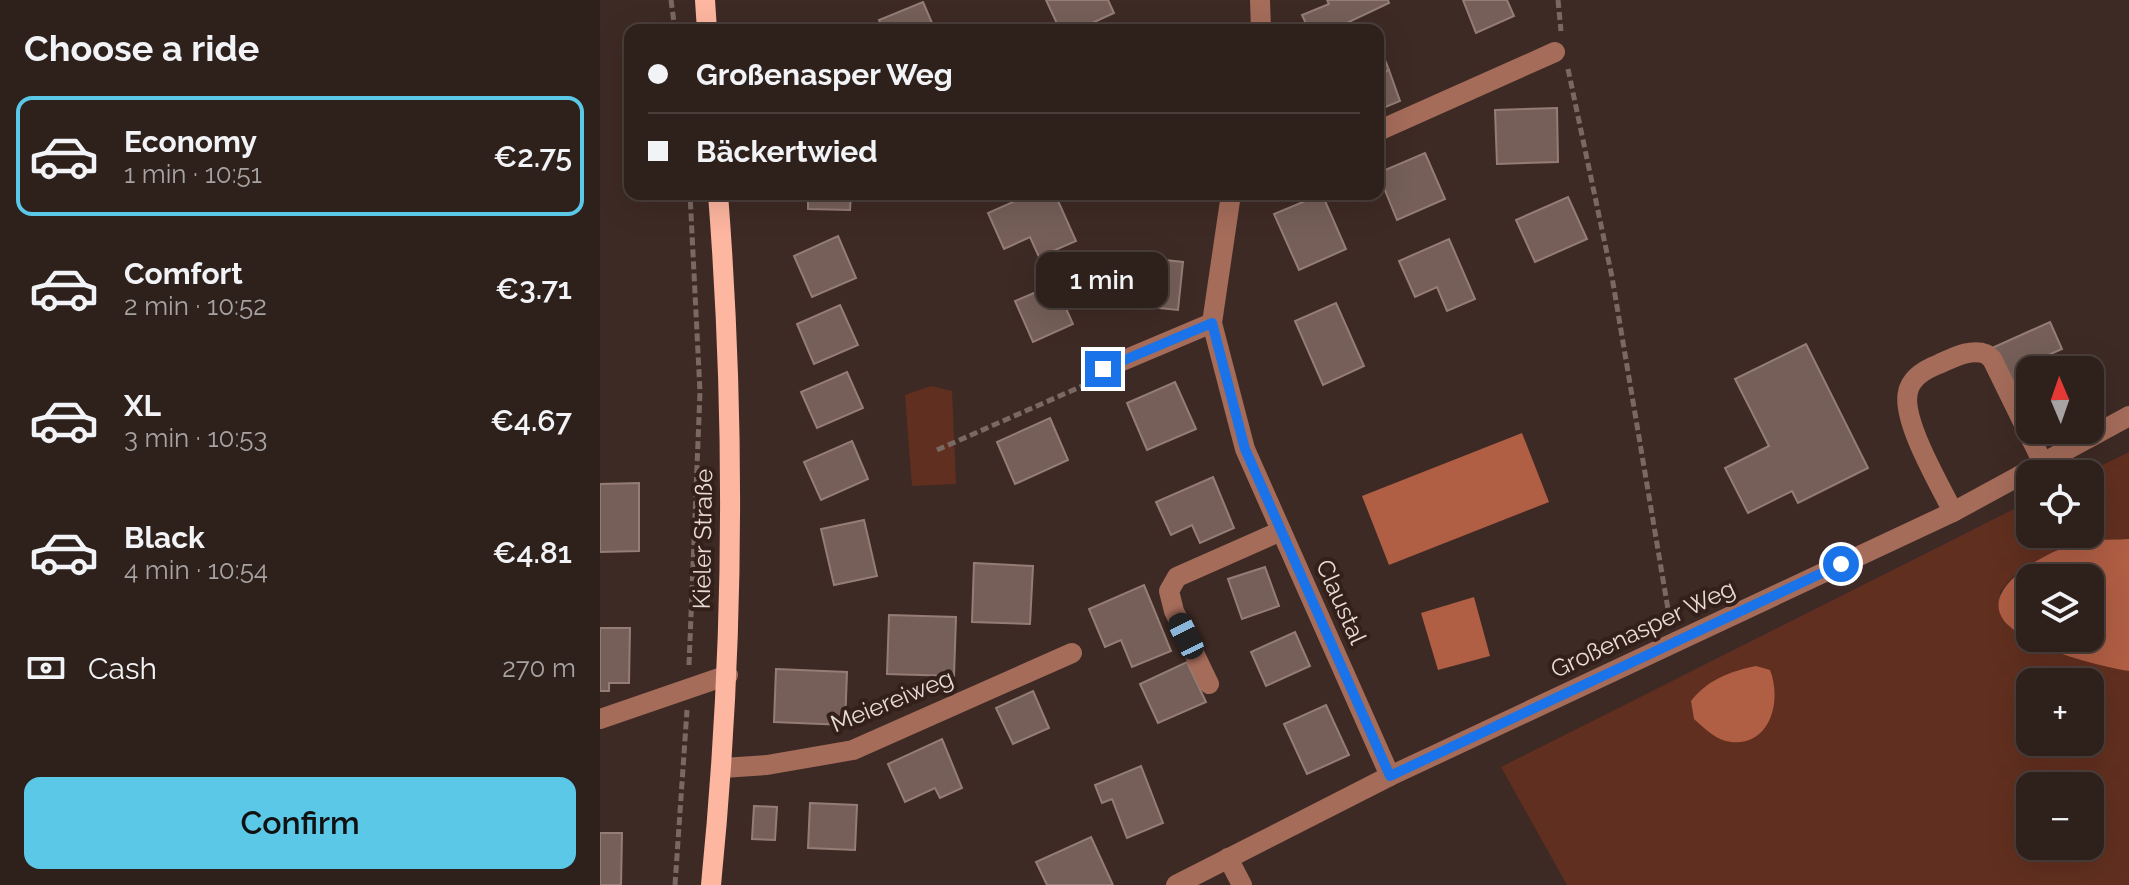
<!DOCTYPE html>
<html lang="en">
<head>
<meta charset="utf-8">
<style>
	body { margin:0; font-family:Raleway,sans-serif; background:#362824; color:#f1f3f6; height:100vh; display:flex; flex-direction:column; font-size:30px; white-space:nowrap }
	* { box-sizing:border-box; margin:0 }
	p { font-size:26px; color:#a7a3a3 }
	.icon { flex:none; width:44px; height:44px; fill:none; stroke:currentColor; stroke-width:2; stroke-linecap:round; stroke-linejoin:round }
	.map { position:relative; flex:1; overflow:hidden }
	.drawer { display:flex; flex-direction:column; background:#2e201b; width:600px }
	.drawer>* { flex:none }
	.hud { position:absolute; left:24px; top:24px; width:760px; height:176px; border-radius:16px; box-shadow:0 8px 32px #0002,0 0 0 2px #493e3a; display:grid; align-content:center; height:176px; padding:0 24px; background:#2e201b }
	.needle { width:52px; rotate:358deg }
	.tools { position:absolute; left:1416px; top:356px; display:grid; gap:16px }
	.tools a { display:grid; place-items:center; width:88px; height:88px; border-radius:16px; background:#2e201b; box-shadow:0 8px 32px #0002,0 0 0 2px #493e3a; font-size:40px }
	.end { position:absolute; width:36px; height:36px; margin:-18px; border:10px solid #1a73e8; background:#fff; box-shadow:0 0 0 4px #fff }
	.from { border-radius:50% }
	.bubble { position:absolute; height:56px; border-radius:16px; background:#2e201b; box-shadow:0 8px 32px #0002,0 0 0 2px #493e3a; font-size:26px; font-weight:600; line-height:56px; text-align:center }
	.car { position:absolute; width:24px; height:48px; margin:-24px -12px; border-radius:10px; box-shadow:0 0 6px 2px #0007; background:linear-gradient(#222 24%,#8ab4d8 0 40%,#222 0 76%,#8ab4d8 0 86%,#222 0) }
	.hud b { display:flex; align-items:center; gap:28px; height:76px; font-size:30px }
	.hud b+b { border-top:2px solid #493e3a }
	.hud i { width:20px; height:20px; background:#f1f3f6 }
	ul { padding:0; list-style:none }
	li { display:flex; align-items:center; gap:24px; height:120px; margin:0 16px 12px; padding:0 8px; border:4px solid transparent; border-radius:16px }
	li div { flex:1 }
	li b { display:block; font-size:30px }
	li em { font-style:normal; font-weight:600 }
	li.active { border-color:#5ac8e6 }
	li>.icon { width:72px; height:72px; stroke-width:1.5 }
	h2 { padding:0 24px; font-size:36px; line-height:96px }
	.pay { display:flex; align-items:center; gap:20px; height:88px; padding:0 24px; font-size:30px }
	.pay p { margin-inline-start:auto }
	.cta { display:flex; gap:16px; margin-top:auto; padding:16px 24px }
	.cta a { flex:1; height:92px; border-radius:16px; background:#5ac8e6; color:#111; font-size:32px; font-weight:600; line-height:92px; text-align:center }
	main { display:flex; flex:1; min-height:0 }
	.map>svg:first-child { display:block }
	.green { fill:#612f1f; fill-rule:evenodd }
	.water { fill:#b05e44; fill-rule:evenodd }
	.building { fill:#755f58; stroke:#957d76; stroke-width:2 }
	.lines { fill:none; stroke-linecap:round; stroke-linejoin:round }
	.path { stroke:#7a6963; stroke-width:5; stroke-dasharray:8 4; stroke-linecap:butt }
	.minor { stroke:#a56c5a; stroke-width:20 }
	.major { stroke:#fdb6a0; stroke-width:20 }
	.route { stroke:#1a73e8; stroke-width:10 }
	.labels { text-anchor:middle; stroke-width:8; stroke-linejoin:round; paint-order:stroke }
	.street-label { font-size:24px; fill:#e9dcd7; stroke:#33201a }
</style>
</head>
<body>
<main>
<section class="drawer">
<h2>Choose a ride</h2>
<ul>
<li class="active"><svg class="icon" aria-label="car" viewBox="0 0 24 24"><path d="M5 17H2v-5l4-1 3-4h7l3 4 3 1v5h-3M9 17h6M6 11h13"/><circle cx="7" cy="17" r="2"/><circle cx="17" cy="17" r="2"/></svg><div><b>Economy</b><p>1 min · 10:51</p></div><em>€2.75</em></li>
<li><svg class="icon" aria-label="car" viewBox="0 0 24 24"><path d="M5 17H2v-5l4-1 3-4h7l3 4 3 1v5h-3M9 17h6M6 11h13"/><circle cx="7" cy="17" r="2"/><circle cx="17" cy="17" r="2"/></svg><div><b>Comfort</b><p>2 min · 10:52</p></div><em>€3.71</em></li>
<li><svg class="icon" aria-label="car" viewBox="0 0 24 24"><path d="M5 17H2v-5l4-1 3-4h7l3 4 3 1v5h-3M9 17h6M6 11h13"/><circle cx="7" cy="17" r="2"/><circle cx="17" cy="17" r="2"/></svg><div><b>XL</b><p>3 min · 10:53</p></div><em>€4.67</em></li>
<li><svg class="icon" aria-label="car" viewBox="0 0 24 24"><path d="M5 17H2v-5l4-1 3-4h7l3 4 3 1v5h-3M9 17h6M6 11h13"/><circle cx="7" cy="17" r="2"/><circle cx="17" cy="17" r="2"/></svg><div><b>Black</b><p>4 min · 10:54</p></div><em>€4.81</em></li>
</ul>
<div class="pay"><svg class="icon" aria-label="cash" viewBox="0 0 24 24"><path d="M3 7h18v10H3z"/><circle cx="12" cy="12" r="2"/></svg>Cash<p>270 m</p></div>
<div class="cta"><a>Confirm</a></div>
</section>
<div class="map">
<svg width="1529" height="885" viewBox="0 0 1529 885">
	<rect width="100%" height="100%" fill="#3e2a24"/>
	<g class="green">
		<polygon points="331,386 352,391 356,484 312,486 305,395"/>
		<path d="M 1529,452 L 1529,539 L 1483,541 L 1417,572 L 1400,592 L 1407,624 L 1467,654 L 1529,671 L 1529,885 L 967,885 L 901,767 L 1430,501 L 1430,534 L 1490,534 L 1490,474 L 1484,474 ZM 1430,682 L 1490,682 L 1490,742 L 1430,742 ZM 1430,786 L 1490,786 L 1490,846 L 1430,846 Z"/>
	</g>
	<g class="water">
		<polygon points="922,433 949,502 789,565 762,496"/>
		<path d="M 1529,539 L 1529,671 C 1495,665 1433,649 1408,625 C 1370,588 1457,546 1485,541 C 1499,539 1515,540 1529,539 ZM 1430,578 L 1490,578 L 1490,638 L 1430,638 Z"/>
		<polygon points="874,597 890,656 838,670 821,613"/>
		<path d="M 1156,666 L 1170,670 C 1182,700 1171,746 1131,742 C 1117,741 1104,728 1094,719 L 1091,701 C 1107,680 1131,671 1156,666 Z"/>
	</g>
	<g class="building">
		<polygon points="446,0 508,0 514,13 477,30 460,30"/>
		<polygon points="727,0 788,0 789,3 732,30 709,30 702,15 729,4"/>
		<polygon points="863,0 907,0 914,16 876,33"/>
		<polygon points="323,2 335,30 283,30 279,20"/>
		<polygon points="778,42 789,70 778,75"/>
		<polygon points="789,70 800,101 778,110 778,75"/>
		<polygon points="957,108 958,162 897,164 895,110"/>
		<polygon points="825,153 845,199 797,220 778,173"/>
		<polygon points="208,194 251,194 250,210 208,209"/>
		<polygon points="431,194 455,194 476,241 439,257 430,237 404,249 388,213"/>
		<polygon points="722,194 746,249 699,270 674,214"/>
		<polygon points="968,197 987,239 935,262 916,220"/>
		<polygon points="238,236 256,278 212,297 194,256"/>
		<polygon points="849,239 875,299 847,311 837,287 815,297 799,261"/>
		<polygon points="546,258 583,262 578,310 540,306"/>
		<polygon points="455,284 473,324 433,342 415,301"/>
		<polygon points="736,303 764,366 723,385 695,321"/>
		<polygon points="240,305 258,345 214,364 197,324"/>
		<polygon points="1450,322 1462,349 1446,356 1452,370 1430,370 1430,393 1415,400 1392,348"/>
		<polygon points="1206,344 1268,468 1198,503 1192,491 1148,513 1125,468 1169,446 1135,379"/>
		<polygon points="247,372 263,408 217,428 201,392"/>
		<polygon points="575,382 596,429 547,450 527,403"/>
		<polygon points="450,418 468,460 415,484 397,442"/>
		<polygon points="252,441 268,479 221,500 204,462"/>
		<polygon points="613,477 634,528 600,543 592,525 571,535 556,502"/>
		<polygon points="39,483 39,551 0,552 0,484"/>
		<polygon points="264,520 277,576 234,585 221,529"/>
		<polygon points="374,563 433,566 430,624 372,622"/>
		<polygon points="665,567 679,606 642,619 628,579"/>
		<polygon points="544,585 571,651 532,667 521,640 505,647 489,609"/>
		<polygon points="289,615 356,617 354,676 287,674"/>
		<polygon points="0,628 30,628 29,683 9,683 9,691 0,691"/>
		<polygon points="695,632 710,666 666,686 651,652"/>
		<polygon points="587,662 606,702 558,723 540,684"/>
		<polygon points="176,669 247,672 245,725 174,722"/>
		<polygon points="433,691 449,728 413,744 396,708"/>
		<polygon points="726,705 749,755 707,774 684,724"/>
		<polygon points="342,739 362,788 340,798 335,788 305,802 288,764"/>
		<polygon points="541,766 563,823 527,838 512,799 502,803 495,785"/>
		<polygon points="210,803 257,805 255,850 208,848"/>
		<polygon points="154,806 177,807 175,840 152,839"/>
		<polygon points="0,833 22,833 21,885 0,885"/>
		<polygon points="491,837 513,885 447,885 436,862"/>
	</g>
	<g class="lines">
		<g class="path">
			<polyline points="71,0 75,30"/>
			<polyline points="958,0 961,31"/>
			<polyline points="968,69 1012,277 1070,621"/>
			<polyline points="337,450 489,383"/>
			<polyline points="89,665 100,392 90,194"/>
			<polyline points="75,885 87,710"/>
		</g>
		<g class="minor">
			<polyline points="660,0 661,30"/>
			<polyline points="778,131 955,52"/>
			<polyline points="631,194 612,323 645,449 790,776"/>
			<polyline points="503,369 612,323"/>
			<path d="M 1353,512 C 1340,485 1301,420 1308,392 C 1311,377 1326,369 1339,364 C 1353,358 1370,348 1386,354 L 1392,359 L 1442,461"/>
			<polyline points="609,684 574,611 569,591 577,577 681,531"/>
			<polyline points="0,719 128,675"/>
			<polyline points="123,768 167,765 253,750 472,653"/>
			<polyline points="628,858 642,885"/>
			<polyline points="576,885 790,776 1353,512 1529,416"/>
		</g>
		<g class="major">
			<polyline points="105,0 107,30"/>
			<path d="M 111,885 C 134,655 136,424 118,194"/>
		</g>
	</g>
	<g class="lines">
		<polyline class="route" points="503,369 612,323 645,449 790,776 1241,564"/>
	</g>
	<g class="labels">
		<g class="street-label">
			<text transform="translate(103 539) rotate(-89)" y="8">Kieler Straße</text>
			<text transform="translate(741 602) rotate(66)" y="8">Claustal</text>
			<text transform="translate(1043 629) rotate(-25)" y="8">Großenasper Weg</text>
			<text transform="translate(292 701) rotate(-22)" y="8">Meiereiweg</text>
		</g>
	</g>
</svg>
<div class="tools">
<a><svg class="needle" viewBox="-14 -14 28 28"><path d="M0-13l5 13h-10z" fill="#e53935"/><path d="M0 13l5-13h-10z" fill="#a7a3a3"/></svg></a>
<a><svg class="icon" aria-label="locate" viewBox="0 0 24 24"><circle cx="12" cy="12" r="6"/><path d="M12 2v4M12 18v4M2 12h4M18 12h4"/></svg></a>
<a><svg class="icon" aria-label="layers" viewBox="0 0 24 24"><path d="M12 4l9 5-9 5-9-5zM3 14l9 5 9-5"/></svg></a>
<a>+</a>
<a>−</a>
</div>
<i class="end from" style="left:1241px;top:564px"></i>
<i class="end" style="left:503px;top:369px"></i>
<div class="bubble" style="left:436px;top:252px;width:132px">1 min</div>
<i class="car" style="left:586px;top:636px;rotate:334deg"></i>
<div class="hud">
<b><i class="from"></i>Großenasper Weg</b>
<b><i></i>Bäckertwied</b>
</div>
</div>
</main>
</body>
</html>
